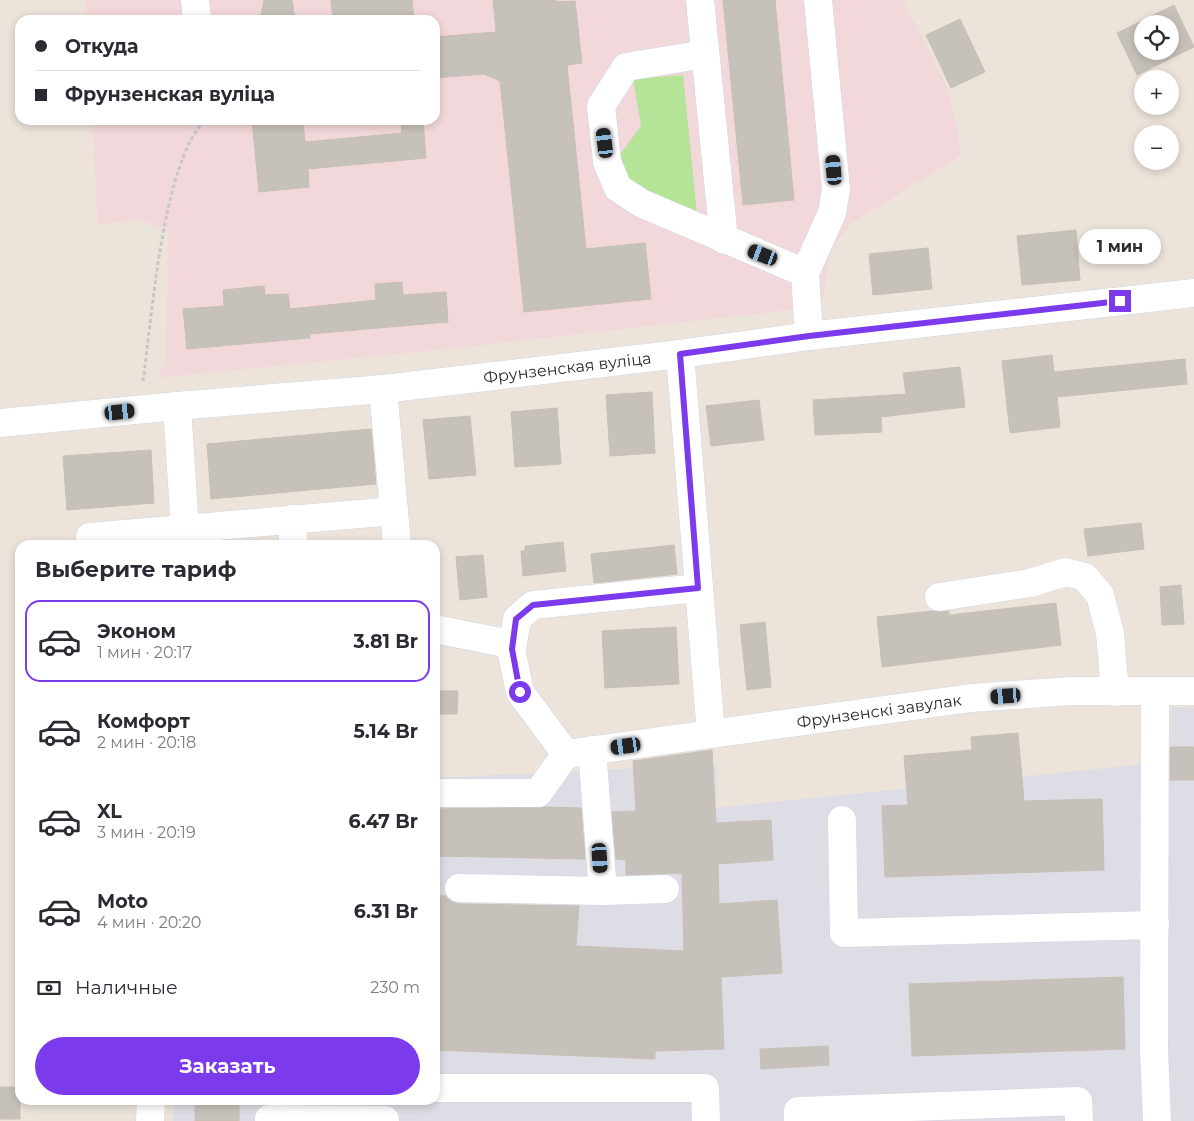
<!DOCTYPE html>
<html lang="ru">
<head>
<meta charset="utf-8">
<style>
	body { margin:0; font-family:Montserrat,sans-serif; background:#f7f7f7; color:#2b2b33; height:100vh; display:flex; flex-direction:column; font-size:19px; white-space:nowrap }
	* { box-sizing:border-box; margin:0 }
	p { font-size:16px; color:#7c7c81 }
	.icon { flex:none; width:28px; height:28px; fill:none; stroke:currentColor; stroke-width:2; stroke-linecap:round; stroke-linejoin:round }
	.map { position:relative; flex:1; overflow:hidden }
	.side { position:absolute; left:15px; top:540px; width:425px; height:565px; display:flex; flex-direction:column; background:#fff; border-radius:15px; box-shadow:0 2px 8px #0003 }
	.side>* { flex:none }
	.banner { position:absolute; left:15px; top:15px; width:425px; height:110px; border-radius:15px; box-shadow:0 2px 8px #0003; display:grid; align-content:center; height:110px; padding:0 20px; background:#fff }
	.tools { position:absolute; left:1134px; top:15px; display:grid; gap:10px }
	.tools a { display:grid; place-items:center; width:45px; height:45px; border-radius:50%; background:#fff; box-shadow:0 2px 8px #0003; font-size:25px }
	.end { position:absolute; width:22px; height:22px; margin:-11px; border:6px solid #7c3aed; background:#fff; box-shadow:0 0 0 2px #fff }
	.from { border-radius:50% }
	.bubble { position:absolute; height:35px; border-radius:18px; background:#fff; box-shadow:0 2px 8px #0003; font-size:16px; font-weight:700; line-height:35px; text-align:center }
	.car { position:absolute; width:15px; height:30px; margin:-15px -8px; border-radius:6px; box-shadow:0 0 4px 1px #0007; background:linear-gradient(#222 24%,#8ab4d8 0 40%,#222 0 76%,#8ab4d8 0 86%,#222 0) }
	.banner b { display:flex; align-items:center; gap:18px; height:48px; font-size:19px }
	.banner b+b { border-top:1px solid #e1e1e2 }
	.banner i { width:12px; height:12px; background:#2b2b33 }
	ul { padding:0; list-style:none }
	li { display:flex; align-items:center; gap:15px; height:82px; margin:0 10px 8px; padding:0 10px; border:2px solid transparent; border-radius:15px }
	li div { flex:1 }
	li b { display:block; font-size:19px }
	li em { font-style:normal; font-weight:700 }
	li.on { border-color:#7c3aed }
	li>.icon { width:45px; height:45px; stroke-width:1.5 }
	h2 { padding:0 20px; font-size:22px; line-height:60px }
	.pay { display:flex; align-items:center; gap:12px; height:55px; padding:0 20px; font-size:19px }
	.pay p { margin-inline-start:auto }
	.cta { display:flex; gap:10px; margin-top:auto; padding:10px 20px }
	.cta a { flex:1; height:58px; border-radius:30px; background:#7c3aed; color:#fff; font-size:20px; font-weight:700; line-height:58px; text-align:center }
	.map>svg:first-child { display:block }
	.industrial { fill:#dedce4 }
	.medical { fill:#f3d8db }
	.green { fill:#b5e397 }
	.building { fill:#c7c1bb; stroke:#c7c0b5; fill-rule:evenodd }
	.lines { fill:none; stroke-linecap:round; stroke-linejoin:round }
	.minor-casing { stroke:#d0d5e2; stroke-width:29 }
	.path { stroke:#c7c7c7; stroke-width:3; stroke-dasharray:4 2.5; stroke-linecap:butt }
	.minor { stroke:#fff; stroke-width:28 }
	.route { stroke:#7c3aed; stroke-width:6 }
	.labels { text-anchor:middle; stroke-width:5; stroke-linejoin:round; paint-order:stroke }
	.street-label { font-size:16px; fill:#292929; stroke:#fff }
</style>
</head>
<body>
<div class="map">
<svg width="1194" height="1121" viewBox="0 0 1194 1121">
	<rect width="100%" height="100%" fill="#ece4db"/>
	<polygon class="industrial" points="1171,707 1194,708 1194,1121 173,1121 174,1100 435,1100 435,778 717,764 716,808 1127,766 1170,759"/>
	<polygon class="medical" points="84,0 903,0 948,88 962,155 852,223 832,247 820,313 807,308 476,346 156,378 166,363 168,232 141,219 98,225 92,120 435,120 435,20 86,20"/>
	<polygon class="green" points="683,75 698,223 624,180 619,156 641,126 633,79"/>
	<g class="building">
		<polygon points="264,0 292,0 295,20 260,20"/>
		<polygon points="331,0 412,0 414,20 333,20"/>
		<polygon points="493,0 556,0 556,2 575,1 582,63 567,65 586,249 645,243 651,299 524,312 500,81 484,74 435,78 435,37 496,32"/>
		<polygon points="723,0 775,0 794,200 743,205"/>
		<path d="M 1174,5 L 1194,47 L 1137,75 L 1117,33 ZM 1142,24 L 1170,24 L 1170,51 L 1142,51 Z"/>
		<polygon points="960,19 985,72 951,88 926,35"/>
		<polygon points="252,120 303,120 305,142 402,133 401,120 423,120 426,158 308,169 309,187 259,192"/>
		<polygon points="1076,230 1080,280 1022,285 1017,236"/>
		<polygon points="928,248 932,289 873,295 869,254"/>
		<polygon points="402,282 403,295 446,292 448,322 310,334 310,338 187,349 183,309 224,306 223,290 264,286 265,295 288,294 290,309 376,300 375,284"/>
		<polygon points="1052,355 1054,372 1185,359 1187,384 1057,397 1060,427 1010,433 1002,361"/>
		<polygon points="960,367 965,407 881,417 882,432 815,435 813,400 906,394 903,373"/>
		<polygon points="652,392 655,453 610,456 606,395"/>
		<polygon points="759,400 764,440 711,446 706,406"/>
		<polygon points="557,408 561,464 515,467 511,412"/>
		<polygon points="470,416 476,475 429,479 423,420"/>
		<polygon points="371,429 376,484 211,499 207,444"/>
		<polygon points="151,450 154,503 67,510 63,456"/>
		<polygon points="1141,523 1144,549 1088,556 1084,529"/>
		<polygon points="563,542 566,571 523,576 521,551 525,551 525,546"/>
		<polygon points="674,545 677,574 594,583 591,554"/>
		<polygon points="483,555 487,597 460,600 456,557"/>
		<polygon points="1181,585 1184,624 1162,625 1160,587"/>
		<polygon points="1056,603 1061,645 882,667 877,617 932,611 949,611 949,615"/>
		<polygon points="765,622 771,687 747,690 740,625"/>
		<polygon points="676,627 679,684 605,688 602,631"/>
		<polygon points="435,691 458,691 457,714 435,714"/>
		<polygon points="1018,733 1024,801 1102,799 1104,870 885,877 882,806 908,805 904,756 972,750 971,737"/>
		<rect x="1170" y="747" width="24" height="33"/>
		<polygon points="712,750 716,823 771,820 773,860 718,864 719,904 777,900 782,973 721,977 724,1049 655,1051 655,1059 435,1050 435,895 445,896 451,901 459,904 579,906 576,946 684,951 682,873 626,875 626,860 616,859 612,812 636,811 633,761"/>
		<polygon points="544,807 581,808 585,859 435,856 435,809"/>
		<polygon points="1123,977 1125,1049 912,1056 909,984"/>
		<polygon points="828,1046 829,1065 761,1069 760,1049"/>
		<rect x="0" y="1087" width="20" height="32"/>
		<rect x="195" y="1100" width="44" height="21"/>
	</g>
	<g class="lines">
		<g class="minor-casing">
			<g id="minor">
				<polyline points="195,0 197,20"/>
				<polyline points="700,0 724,240"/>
				<polyline points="705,54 626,67 601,106 607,162 618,188 641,203 805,273 809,336"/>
				<polyline points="805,273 832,213 836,189 818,0"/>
				<polyline points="680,354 711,734"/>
				<polyline points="383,389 394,511"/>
				<polyline points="177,406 185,529"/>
				<path id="s1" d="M 0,423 L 177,406 L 383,389 L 680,354 L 809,336 L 1194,293"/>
				<polyline points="292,519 293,545"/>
				<polyline points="90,537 394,511 397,545"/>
				<polyline points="939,597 1030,583 1066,572 1085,577 1100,595 1110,633 1115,692"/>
				<polyline points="435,629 510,644 520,692 566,754"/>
				<polyline points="512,649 517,619 533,605 698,588"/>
				<polyline points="1155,692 1154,1050 1157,1121"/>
				<polyline points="592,750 603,891 665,889"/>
				<path id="s2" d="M 566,754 L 971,698 L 1072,691 L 1194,691"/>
				<polyline points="435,793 538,793 566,754"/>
				<polyline points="842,820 844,933 1155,925"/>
				<polyline points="459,888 603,891"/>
				<polyline points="435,1088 705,1088 706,1121"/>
				<polyline points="269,1119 385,1120"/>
				<polyline points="150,1121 151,1100"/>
				<polyline points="798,1121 798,1111 1078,1101 1079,1121"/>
			</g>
		</g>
		<path class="path" d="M 143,381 C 152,319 162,163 205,120"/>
		<use href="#minor" class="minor"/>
	</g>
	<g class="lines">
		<polyline class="route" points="520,692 512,649 516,619 533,605 698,588 680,354 809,336 1120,301"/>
	</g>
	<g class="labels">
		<g class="street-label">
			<text dy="6" stroke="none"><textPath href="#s1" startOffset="570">Фрунзенская вуліца</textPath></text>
			<text dy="6" stroke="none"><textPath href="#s2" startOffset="316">Фрунзенскі завулак</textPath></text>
		</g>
	</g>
</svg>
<div class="tools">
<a><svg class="icon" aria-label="locate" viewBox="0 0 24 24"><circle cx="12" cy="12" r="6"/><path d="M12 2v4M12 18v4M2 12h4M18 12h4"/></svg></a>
<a>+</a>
<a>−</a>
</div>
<i class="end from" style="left:520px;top:692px"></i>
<i class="end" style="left:1120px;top:301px"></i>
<div class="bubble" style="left:1079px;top:229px;width:82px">1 мин</div>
<i class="car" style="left:605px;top:143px;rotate:353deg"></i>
<i class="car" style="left:834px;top:170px;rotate:355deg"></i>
<i class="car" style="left:763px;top:255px;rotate:291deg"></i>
<i class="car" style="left:120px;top:412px;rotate:84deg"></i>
<i class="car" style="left:1006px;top:696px;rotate:266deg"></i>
<i class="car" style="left:626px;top:746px;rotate:262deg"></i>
<i class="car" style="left:600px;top:858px;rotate:176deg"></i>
<div class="banner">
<b><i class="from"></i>Откуда</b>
<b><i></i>Фрунзенская вуліца</b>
</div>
<section class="side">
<h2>Выберите тариф</h2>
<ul>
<li class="on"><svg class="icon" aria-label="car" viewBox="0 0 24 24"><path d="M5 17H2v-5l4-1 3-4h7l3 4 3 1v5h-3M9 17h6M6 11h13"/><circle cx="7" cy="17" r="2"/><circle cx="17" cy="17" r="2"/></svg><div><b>Эконом</b><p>1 мин · 20:17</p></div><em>3.81 Br</em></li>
<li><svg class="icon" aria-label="car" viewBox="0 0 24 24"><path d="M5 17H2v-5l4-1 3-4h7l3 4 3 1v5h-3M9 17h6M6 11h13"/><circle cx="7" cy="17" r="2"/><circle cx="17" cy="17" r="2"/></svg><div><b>Комфорт</b><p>2 мин · 20:18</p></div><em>5.14 Br</em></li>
<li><svg class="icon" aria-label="car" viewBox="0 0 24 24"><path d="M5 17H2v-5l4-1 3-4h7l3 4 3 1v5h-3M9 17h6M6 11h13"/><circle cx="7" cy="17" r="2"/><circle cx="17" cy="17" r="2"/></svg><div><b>XL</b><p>3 мин · 20:19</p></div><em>6.47 Br</em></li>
<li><svg class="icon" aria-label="car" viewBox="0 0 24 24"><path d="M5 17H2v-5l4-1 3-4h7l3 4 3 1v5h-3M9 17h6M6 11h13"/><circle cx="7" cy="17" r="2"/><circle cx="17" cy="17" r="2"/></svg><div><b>Moto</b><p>4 мин · 20:20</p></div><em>6.31 Br</em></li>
</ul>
<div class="pay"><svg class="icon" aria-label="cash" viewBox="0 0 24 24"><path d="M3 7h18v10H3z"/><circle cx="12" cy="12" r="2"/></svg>Наличные<p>230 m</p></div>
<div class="cta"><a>Заказать</a></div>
</section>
</div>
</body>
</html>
